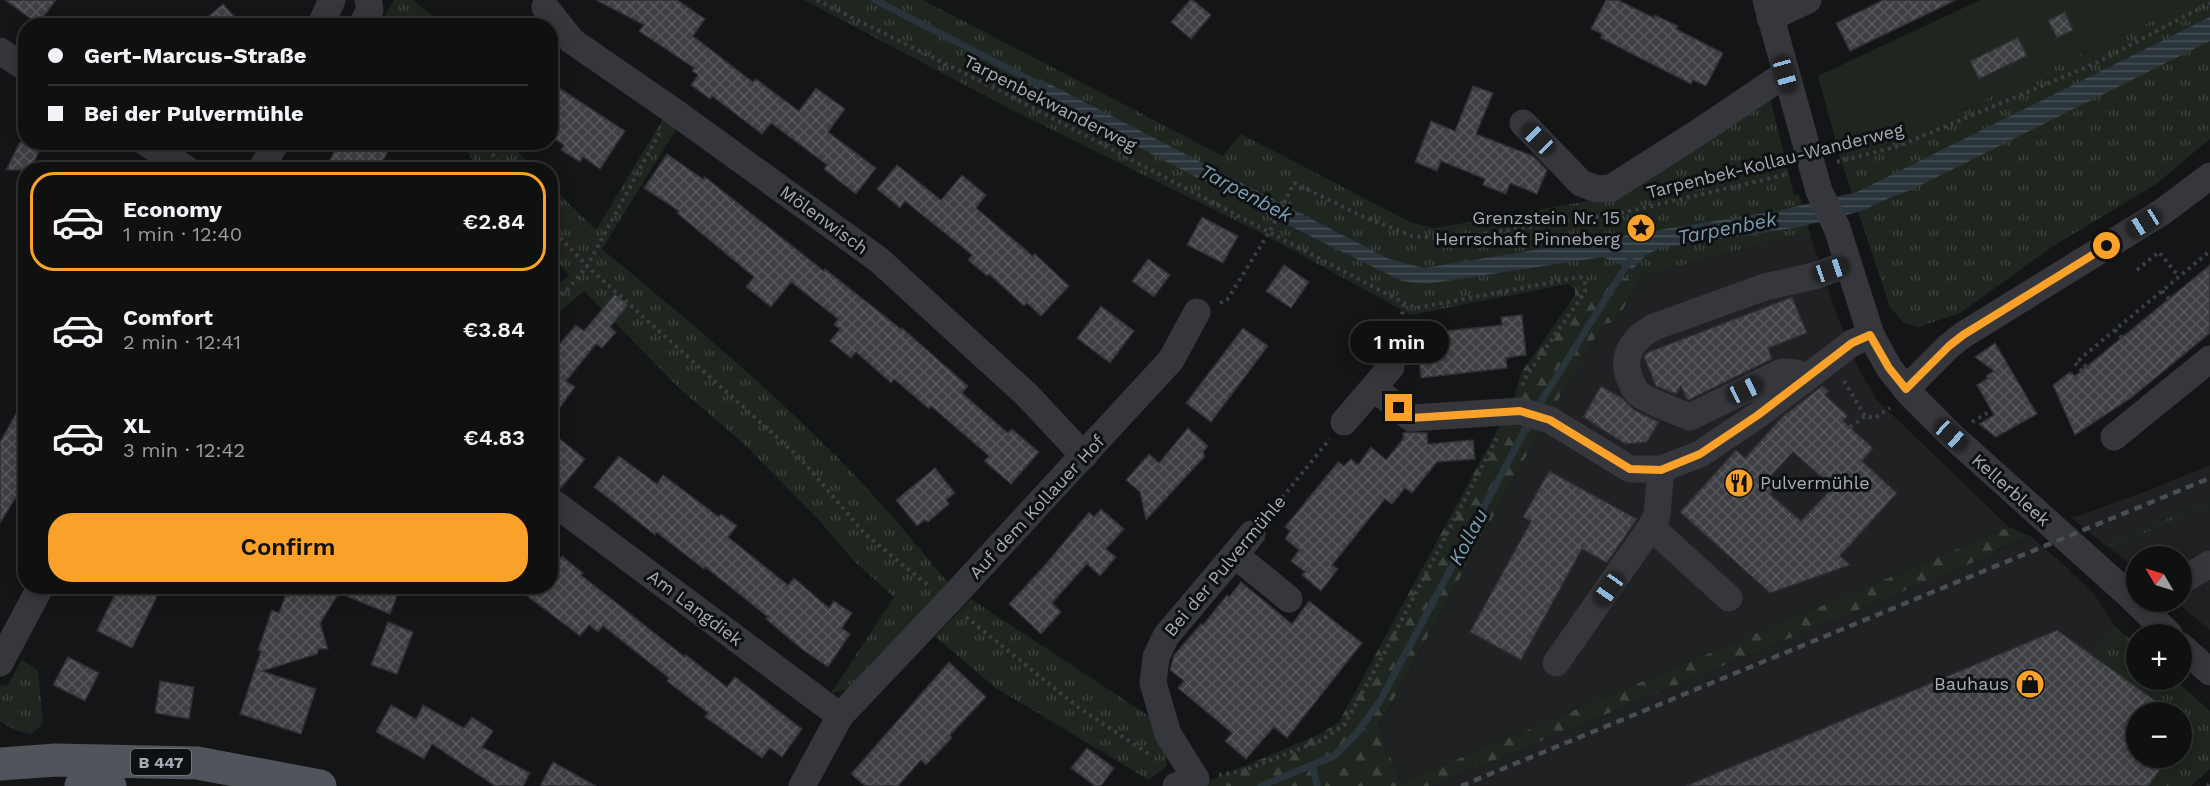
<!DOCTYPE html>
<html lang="en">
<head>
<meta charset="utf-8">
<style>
	body { margin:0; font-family:"Work Sans",sans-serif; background:#181919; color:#f1f3f6; height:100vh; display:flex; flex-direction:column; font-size:22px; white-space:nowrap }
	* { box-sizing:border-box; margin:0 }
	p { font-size:20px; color:#9b9d9f }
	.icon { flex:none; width:33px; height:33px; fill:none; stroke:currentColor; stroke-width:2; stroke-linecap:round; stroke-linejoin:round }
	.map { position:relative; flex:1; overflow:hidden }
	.panel { position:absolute; left:18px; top:162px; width:540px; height:432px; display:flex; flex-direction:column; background:#0f1010; border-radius:24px; box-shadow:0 3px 15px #0003,0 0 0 2px #2f3030 }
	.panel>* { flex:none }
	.top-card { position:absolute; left:18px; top:18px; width:540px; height:132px; border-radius:24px; box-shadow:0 3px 15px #0003,0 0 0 2px #2f3030; display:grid; align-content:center; height:132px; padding:0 30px; background:#0f1010 }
	.needle { width:39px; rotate:308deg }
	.tools { position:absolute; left:2126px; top:546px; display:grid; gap:12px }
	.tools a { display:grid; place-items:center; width:66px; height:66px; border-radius:50%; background:#0f1010; box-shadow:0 3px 15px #0003,0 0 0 2px #2f3030; font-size:30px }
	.end { position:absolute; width:27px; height:27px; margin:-14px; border:8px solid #f9a129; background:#111; box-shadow:0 0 0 3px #111 }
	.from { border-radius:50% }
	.bubble { position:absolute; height:42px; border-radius:21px; background:#0f1010; box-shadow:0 3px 15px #0003,0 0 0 2px #2f3030; font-size:20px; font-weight:600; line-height:42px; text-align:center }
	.car { position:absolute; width:18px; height:36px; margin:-18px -9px; border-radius:8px; box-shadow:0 0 4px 2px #0007; background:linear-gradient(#222 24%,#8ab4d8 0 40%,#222 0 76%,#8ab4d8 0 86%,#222 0) }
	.top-card b { display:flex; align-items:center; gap:21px; height:57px; font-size:22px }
	.top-card b+b { border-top:2px solid #2f3030 }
	.top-card i { width:15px; height:15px; background:#f1f3f6 }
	ul { padding:10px 0 0; list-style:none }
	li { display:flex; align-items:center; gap:18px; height:99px; margin:0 12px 9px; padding:0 18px; border:3px solid transparent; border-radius:24px }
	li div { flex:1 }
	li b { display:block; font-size:22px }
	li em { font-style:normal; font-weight:600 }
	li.selected { border-color:#f9a129 }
	li>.icon { width:54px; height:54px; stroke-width:1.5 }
	.primary-button { display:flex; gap:12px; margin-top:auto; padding:12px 30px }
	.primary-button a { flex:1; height:69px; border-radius:24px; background:#f9a129; color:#111; font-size:24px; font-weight:600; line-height:69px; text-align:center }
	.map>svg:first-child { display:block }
	.built { fill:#202123; fill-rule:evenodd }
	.grass { fill:url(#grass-tufts) }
	.forest { fill:url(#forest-firs) }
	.garden { fill:#1e261f }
	.water { fill:url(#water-rules) }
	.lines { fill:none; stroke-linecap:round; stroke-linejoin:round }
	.stream { stroke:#2a353b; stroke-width:7 }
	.building { fill:url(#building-cross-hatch); stroke:#2e2f33; stroke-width:1.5; fill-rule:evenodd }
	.path { stroke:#3b3e43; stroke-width:4; stroke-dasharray:3 4.5; stroke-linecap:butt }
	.minor { stroke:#35373c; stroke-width:27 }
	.major { stroke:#51545b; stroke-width:33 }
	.rail { stroke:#4a4d53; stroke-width:4.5; stroke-dasharray:8 6; stroke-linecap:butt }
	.route { stroke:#f9a129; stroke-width:8 }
	.labels { text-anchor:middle; stroke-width:6; stroke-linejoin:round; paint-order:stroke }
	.shield { fill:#0f1011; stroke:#797e85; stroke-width:1.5 }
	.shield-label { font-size:16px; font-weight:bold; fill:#a6adb7 }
	.street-label { font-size:18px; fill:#a6adb7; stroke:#0f1011 }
	.poi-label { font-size:18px; fill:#a6adb7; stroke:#0f1011; text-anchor:end }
	.water-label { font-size:20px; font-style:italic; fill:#7b9eb4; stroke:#0f1011 }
</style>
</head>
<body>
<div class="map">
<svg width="2210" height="786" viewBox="0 0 2210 786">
	<defs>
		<pattern id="grass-tufts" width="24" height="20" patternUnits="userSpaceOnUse" patternTransform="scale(1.5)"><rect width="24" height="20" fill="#1e261f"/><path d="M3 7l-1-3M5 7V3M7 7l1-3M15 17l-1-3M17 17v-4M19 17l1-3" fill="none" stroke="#3c433d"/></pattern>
		<pattern id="forest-firs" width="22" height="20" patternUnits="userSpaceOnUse" patternTransform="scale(1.5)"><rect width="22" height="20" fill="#1e261f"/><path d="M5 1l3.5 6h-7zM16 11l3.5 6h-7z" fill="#3c433d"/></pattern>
		<pattern id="water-rules" width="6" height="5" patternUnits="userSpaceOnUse" patternTransform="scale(1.5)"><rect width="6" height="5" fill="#2a353b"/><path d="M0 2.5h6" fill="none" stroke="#465055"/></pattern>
		<pattern id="building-cross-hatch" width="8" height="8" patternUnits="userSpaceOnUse" patternTransform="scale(1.5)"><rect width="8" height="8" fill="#3e4043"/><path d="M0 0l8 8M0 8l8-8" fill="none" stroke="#57595c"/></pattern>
	</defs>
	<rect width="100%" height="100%" fill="#141516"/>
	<g class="built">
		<polygon points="1799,234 1811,237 1838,318 1858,368 1877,400 2009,527 1401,783 1378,729 1542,427 1603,324 1616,322 1641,276"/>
		<polygon points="2210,465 2210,501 2105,545 2072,518 2147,491"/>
		<polygon points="2210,506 2210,630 2176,602 2181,602 2181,556 2136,556 2136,569 2110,548"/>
		<path d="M 2030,536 L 2062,563 L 2094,594 L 2115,626 L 2136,645 L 2136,680 L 2175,680 L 2210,711 L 2210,769 L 2191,786 L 1432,786 L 1991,555 L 1996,551 ZM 2136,712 L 2181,712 L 2181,758 L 2136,758 Z"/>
	</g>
	<g class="grass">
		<polygon points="394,0 413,0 443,25 380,25"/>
		<polygon points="804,0 923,0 1223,156 1241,134 1412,223 1435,228 1616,196 1770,98 1794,195 1799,195 1811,237 1799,234 1641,276 1568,284 1411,315 1261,233 1012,110"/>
		<polygon points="2193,0 2210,0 2210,139 2156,184 2052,247 1960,313 1919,327 1904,323 1890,307 1840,157 1874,151 2184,6"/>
		<path d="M 664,117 L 677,128 L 602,249 C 683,316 764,383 838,458 C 878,498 914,542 950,585 L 853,688 L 831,693 L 894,597 L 854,561 L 818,519 L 743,443 L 681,390 L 584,291 L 551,319 L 551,291 L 569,275 L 551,254 L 550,185 L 596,230 Z"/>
		<polygon points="460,143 509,143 535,169 480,169"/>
		<polygon points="2210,501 2210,506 2110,548 2105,545"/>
		<polygon points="971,599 1155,720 1165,743 1167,766 1149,780 996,688 935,637"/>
		<polygon points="2115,626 2136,645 2136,680 2175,680 2210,711 2210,769 2191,786 2148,786 2169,758 2181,758 2181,740 2191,727 2181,720 2181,712 2171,712 2092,656"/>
		<polygon points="22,659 38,671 43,723 32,734 18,731 0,722 0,686 8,685"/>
	</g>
	<polygon class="forest" points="1641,276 1616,322 1603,324 1542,427 1378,728 1401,783 2009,527 2030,536 1996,550 1991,555 1432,786 1197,786 1318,735 1339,722 1513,401 1521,373 1575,295 1575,289 1568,284"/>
	<polygon class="garden" points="1980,0 2193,0 2184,6 1874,151 1840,157 1818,76"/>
	<polygon class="water" points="2210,17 2210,41 1915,188 1875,204 1865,210 1800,227 1660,248 1646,255 1632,270 1603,257 1426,284 1402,281 1286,224 1031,91 1040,79 1389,259 1424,268 1777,211 1857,192"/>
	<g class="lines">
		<g class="stream">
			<polyline points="875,0 1044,87"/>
			<polyline points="1535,411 1630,260"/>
			<polyline points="1312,766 1317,785"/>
			<polyline points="1261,786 1334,756 1356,734 1380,701 1530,421"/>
		</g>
	</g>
	<g class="building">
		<polygon points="5,0 56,0 38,24"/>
		<polygon points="596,0 677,0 705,19 693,36 753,82 756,79 799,111 816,88 845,109 828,132 876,168 856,194 824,169 827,165 771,123 762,134 712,96 710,99 691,85 698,75 692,71 694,68 639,31 644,25"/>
		<polygon points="1190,0 1193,0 1211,15 1191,39 1171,22"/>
		<polygon points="1606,0 1618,0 1654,18 1655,15 1678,26 1676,29 1723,53 1706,86 1693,80 1691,84 1601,38 1602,34 1591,29"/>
		<polygon points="1883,0 1956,0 1850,51 1836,23"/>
		<polygon points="223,4 243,26 218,26 209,16"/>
		<polygon points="2065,12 2073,30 2057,38 2048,20"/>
		<polygon points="2018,37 2027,56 1979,79 1970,61"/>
		<polygon points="550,82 625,131 600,169 583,157 580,162 561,150 564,145 550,136"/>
		<polygon points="1473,86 1493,93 1476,134 1533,156 1547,170 1537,194 1510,183 1506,194 1483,185 1485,179 1441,161 1437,171 1415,162 1431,121 1455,131"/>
		<polygon points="20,142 44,142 30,170 6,170"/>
		<polygon points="339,142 372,142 388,151 378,170 325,170"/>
		<polygon points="667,154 703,179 705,177 824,271 825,269 901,329 902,328 968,386 962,393 1008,433 1012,429 1039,452 1011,484 984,461 989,456 931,406 929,409 894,379 891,383 856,352 851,358 830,341 840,329 834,325 838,319 791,282 771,307 746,287 754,277 677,213 679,211 644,188"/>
		<polygon points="897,165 941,200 962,175 986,195 976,208 1033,256 1035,254 1069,286 1041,316 1027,303 1024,306 989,274 987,276 968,260 972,255 905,201 900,208 877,189"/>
		<polygon points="1202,217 1238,236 1223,263 1187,245"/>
		<polygon points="1148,259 1170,275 1154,297 1132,281"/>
		<polygon points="1284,265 1309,282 1291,308 1266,291"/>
		<polygon points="2210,265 2210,333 2131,398 2075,435 2053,385 2070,372 2075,376"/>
		<polygon points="615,294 628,305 610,327 616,332 602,348 596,344 566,381 575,387 550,421 550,355 576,325 584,331"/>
		<polygon points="1792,297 1807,333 1768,348 1772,359 1689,400 1686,398 1681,386 1676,394 1656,386 1644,357 1646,353"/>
		<polygon points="1101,306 1134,331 1110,363 1077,338"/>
		<polygon points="1522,315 1526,355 1506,358 1507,368 1421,378 1416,334 1502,325 1501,317"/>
		<polygon points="1243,328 1268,346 1211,422 1186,403"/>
		<polygon points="1995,343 2037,414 1996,437 1979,424 1994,415 1977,385 1988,378 1986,376 1994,371 1975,357"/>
		<polygon points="1601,386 1622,398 1634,410 1659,422 1647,442 1625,444 1583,417"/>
		<path d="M 1822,386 L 1829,391 L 1825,395 L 1848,416 L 1843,421 L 1873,448 L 1862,461 L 1897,493 L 1840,556 L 1850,565 L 1770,593 L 1680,512 L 1736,450 L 1745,458 L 1782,417 ZM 1793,452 L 1833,487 L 1801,521 L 1770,494 L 1777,487 L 1768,479 Z"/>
		<polygon points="26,396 26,498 18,494 0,523 0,442"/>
		<polygon points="1188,428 1208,446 1203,452 1205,456 1146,520 1140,492 1126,480 1149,454 1159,463"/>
		<polygon points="550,431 585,459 561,488 550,484"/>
		<polygon points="1407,432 1427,433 1428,444 1473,440 1475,459 1437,462 1412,493 1405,488 1392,504 1385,499 1332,565 1338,569 1321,591 1302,575 1305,572 1291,561 1299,550 1285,539 1290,531 1285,527 1338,462 1344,466 1351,459 1358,465 1371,447 1386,460 1403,439 1403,433"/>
		<polygon points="619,456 657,484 663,475 719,517 721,514 737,526 728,537 788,585 794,578 829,608 834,601 852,613 842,628 850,634 828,667 803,650 766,619 768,617 705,567 704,569 656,532 655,535 594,487"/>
		<polygon points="935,468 955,493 946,500 949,504 928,522 925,520 917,526 896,500"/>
		<polygon points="1549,471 1637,519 1607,563 1582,549 1521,660 1470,632 1531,521 1523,517"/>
		<polygon points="1101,509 1124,529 1106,549 1116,557 1100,576 1087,564 1052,603 1061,612 1041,634 1009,604 1046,564 1089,512 1094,517"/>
		<polygon points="562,556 583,573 581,575 685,657 686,655 727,687 735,677 802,729 782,757 770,748 762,758 705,717 708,713 667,681 669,678 603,626 598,632 589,625 580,636 514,586 550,586 550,570"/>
		<polygon points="1241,582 1292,624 1309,601 1362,643 1287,738 1274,727 1246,759 1225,741 1232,733 1178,688 1184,681 1170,670 1174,655 1201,624 1203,625 1227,595 1229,597"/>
		<polygon points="119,586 162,586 132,648 97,631"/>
		<polygon points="289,586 401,586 390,614 339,593 320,623 328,649 319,649 317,654 262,671 316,689 301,734 240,714 261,651 258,650 272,610 279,613"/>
		<polygon points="388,622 413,632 397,674 371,665"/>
		<polygon points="2057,630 2171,712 2136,712 2136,758 2169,758 2148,786 1686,786"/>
		<polygon points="68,657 99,673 85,701 53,685"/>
		<polygon points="949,662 986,697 950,735 952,738 926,765 921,760 898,786 865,786 851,774"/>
		<polygon points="160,681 194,687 189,719 155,713"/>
		<polygon points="391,705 416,719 423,705 464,728 472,717 493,731 482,747 530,773 523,786 495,786 432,744 424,759 376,732"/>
		<polygon points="1087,748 1114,768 1101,786 1095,786 1071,768"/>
		<polygon points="553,762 596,786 540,786"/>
	</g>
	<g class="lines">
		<g class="path">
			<polyline points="817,0 1014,98 1404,303 1416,308 1580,277 1585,281 1585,292 1527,375 1522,386"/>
			<polyline points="483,142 505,170"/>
			<polyline points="1837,162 1899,146 2094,64 2210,3"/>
			<polyline points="1621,213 1789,174"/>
			<polyline points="550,227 587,266 802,460 865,534 930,587"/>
			<polyline points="2137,270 2159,252 2179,277"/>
			<polyline points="2162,291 2169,299"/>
			<polyline points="1220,303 1227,300 1270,231 1294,183 1364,217 1412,236 1448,239 1601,216"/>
			<polyline points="550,305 569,288 587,266 660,132"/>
			<polyline points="2115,330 2122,338"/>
			<polyline points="1397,344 1404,303"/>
			<polyline points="2079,359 2086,367"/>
			<polyline points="2082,371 2075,363 2210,251"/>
			<polyline points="1844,381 1865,416"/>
			<polyline points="1972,422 1992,410"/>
			<polyline points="1850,427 1865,416 1875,418 1890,408"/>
			<polyline points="1268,515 1330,439"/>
			<polyline points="966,617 1079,708 1149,754"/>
			<polyline points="1219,775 1243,771 1322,740 1345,724 1388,646 1498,436"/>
			<polyline points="2207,786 2210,783"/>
		</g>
		<g class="minor">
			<polyline points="1766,0 1819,191 1837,228 1871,335 1889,368 1910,394 1951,435 2130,596 2169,634"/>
			<polyline points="545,7 572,41 672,110 879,260 1027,395 1084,456"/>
			<polyline points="1770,18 1808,0"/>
			<polyline points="320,26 332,0"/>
			<polyline points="361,26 370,10 368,0"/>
			<polyline points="0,51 26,68"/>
			<polyline points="1523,123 1581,183 1597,189 1611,188 1699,132 1785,74"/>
			<polyline points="145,142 188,170"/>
			<polyline points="261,170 276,142"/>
			<path d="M 1803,381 L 1796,373 L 1782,372 L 1690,417 C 1678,412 1645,400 1638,393 C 1635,391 1632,384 1631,381 C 1619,358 1633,338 1654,327 L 1765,287 L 1814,276 L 1848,264"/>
			<polyline points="1374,388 1411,418 1520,411 1550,420 1630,469 1661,469 1700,454 1758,415 1852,343 1871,335"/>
			<polyline points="1906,389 1949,346 1963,335 2162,212 2210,176"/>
			<polyline points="1344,422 1391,367"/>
			<polyline points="2114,437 2210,359"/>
			<polyline points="550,500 840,716"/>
			<polyline points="1651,527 1729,598"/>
			<polyline points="1235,555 1289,599"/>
			<polyline points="2181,581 2210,564"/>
			<polyline points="2181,646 2210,672"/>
			<polyline points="0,663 41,586"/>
			<polyline points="1556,663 1651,527 1657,515 1661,469"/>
			<polyline points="802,786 840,716 948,602 1171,360 1197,312"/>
			<polyline points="1176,786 1196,779 1168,734 1153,683 1156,657 1166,636 1252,534"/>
		</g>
		<g class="major">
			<polyline points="0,764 56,760 197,763 320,786"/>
			<polyline points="81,786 110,786"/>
		</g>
		<polyline class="rail" points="1461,786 2210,478"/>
	</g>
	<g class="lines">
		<polyline class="route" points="1399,408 1411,418 1520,411 1550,420 1630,469 1661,470 1700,454 1758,415 1852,343 1870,335 1889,368 1906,389 1949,346 1963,335 2107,246"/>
	</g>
	<defs>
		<g id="sight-disc" transform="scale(1.5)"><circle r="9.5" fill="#f9a129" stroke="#0f1011"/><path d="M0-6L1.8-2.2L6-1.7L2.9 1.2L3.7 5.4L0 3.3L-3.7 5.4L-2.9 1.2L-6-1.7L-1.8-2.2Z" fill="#111"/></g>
		<g id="restaurant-disc" transform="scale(1.5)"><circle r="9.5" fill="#f9a129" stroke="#0f1011"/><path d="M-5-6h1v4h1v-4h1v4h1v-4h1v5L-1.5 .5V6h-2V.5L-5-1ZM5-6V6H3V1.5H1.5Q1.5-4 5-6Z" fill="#111"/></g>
		<g id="shop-disc" transform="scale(1.5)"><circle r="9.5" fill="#f9a129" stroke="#0f1011"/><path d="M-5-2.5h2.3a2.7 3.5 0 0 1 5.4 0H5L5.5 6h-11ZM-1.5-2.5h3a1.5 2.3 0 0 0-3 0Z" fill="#111"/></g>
	</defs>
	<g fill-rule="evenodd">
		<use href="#sight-disc" x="1641" y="228"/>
		<use href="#restaurant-disc" x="1739" y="483"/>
		<use href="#shop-disc" x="2030" y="684"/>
	</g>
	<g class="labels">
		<rect class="shield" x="131" y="749" width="60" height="26" rx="4.5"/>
		<g class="shield-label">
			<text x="161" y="768">B 447</text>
		</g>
		<g class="street-label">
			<text transform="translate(1050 103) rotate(27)" y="6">Tarpenbekwanderweg</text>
			<text transform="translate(1775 161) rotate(-14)" y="6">Tarpenbek-Kollau-Wanderweg</text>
			<text transform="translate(824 220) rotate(36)" y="6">Mölenwisch</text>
			<text transform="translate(2011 490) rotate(42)" y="6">Kellerbleek</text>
			<text transform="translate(1037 507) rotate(-47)" y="6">Auf dem Kollauer Hof</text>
			<text transform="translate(1225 566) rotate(-50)" y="6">Bei der Pulvermühle</text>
			<text transform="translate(695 608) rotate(37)" y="6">Am Langdiek</text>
		</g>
		<g class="poi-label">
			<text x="1620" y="224">Grenzstein Nr. 15<tspan x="1620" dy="21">Herrschaft Pinneberg</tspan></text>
			<text x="1760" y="489" text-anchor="start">Pulvermühle</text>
			<text x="2009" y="690">Bauhaus</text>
		</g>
		<g class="water-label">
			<text transform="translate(1246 193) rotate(28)" y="7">Tarpenbek</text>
			<text transform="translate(1727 228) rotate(-11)" y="7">Tarpenbek</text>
			<text transform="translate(1468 537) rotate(-62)" y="7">Kollau</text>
		</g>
	</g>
</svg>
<div class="tools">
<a><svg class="needle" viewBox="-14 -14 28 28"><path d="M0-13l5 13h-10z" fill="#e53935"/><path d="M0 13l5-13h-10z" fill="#9b9d9f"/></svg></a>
<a>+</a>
<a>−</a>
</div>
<i class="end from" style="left:2107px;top:246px"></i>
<i class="end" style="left:1399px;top:408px"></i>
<div class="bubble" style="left:1350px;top:321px;width:99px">1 min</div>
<i class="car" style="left:1785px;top:74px;rotate:164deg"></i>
<i class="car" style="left:1538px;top:139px;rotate:315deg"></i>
<i class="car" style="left:2144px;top:223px;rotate:238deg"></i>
<i class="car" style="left:1831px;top:270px;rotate:71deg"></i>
<i class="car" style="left:1745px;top:390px;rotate:65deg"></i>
<i class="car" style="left:1951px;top:435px;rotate:132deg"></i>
<i class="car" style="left:1609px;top:589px;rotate:215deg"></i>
<div class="top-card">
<b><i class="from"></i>Gert-Marcus-Straße</b>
<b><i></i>Bei der Pulvermühle</b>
</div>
<section class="panel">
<ul>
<li class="selected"><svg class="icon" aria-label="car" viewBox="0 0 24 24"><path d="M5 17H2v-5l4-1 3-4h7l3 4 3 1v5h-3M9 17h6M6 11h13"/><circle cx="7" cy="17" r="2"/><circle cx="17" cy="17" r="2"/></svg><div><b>Economy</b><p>1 min · 12:40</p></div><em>€2.84</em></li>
<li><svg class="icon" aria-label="car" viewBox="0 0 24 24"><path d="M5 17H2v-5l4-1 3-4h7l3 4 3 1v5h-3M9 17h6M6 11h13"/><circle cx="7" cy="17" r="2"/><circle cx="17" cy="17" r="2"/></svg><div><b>Comfort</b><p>2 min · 12:41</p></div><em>€3.84</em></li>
<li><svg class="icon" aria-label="car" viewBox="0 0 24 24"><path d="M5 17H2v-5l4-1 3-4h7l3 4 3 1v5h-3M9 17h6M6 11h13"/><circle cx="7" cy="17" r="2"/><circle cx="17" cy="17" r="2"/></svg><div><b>XL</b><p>3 min · 12:42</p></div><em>€4.83</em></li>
</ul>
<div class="primary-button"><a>Confirm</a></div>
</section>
</div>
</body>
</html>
